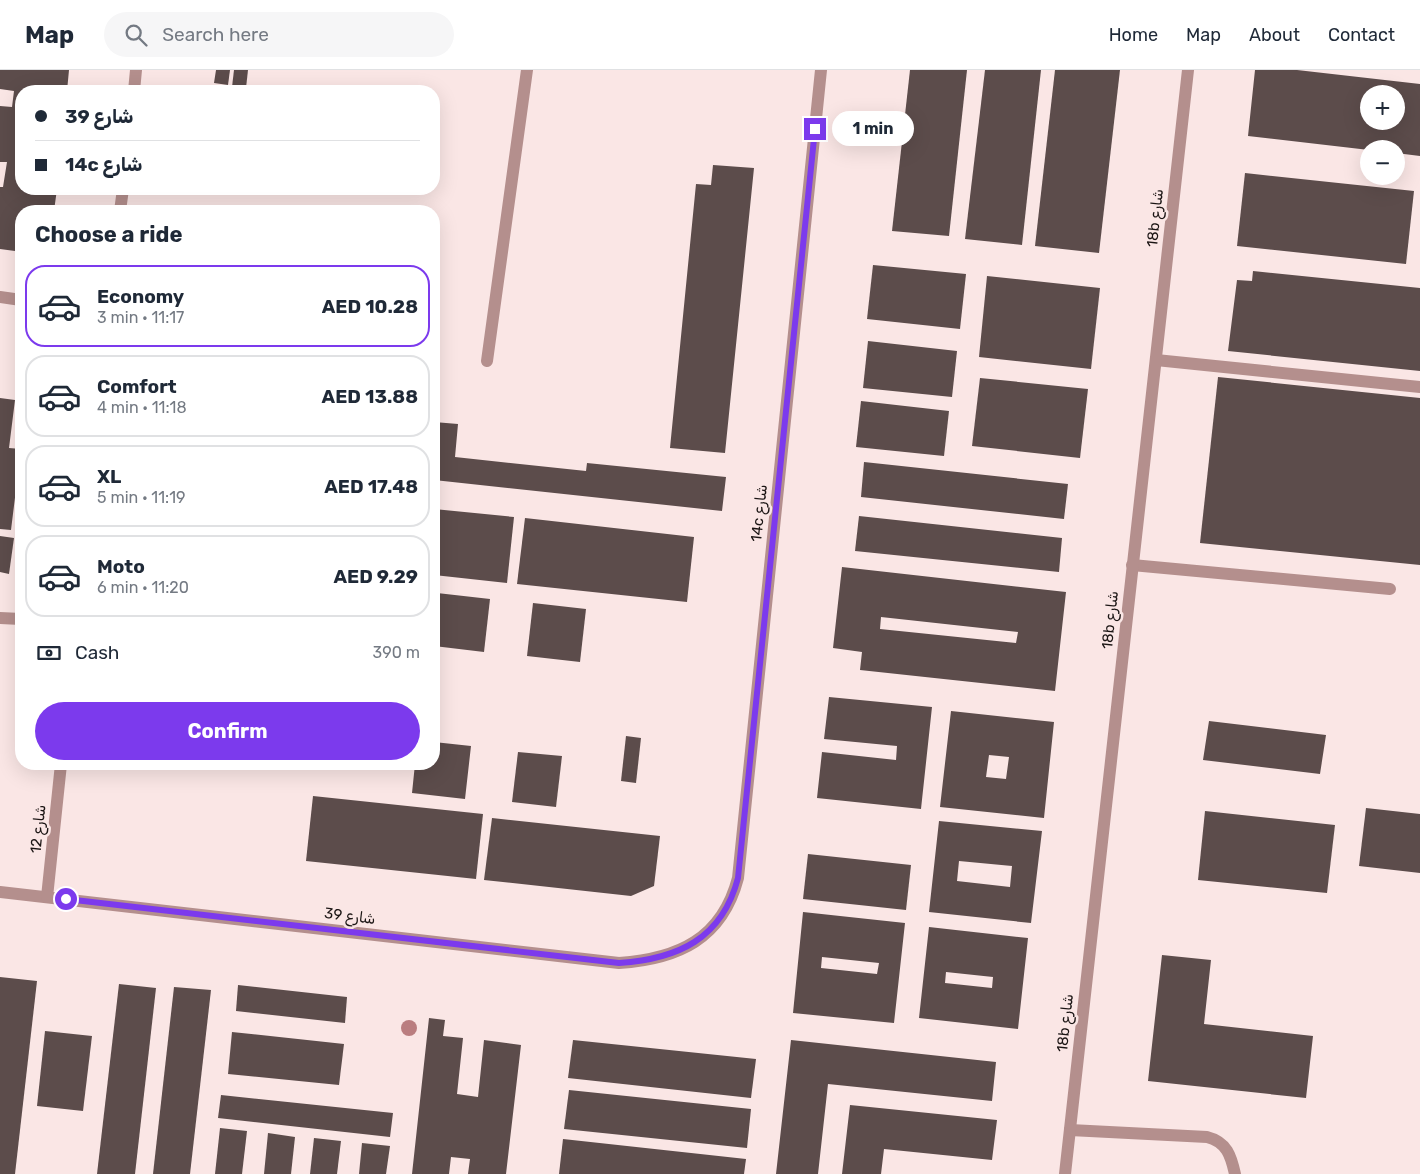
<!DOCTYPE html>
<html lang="en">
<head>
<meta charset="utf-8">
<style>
	body { margin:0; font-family:Rubik,"Noto Sans Arabic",sans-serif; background:#f6f6f7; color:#1f2937; height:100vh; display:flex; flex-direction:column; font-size:19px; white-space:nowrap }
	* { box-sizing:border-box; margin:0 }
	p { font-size:16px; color:#747a83 }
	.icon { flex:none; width:28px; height:28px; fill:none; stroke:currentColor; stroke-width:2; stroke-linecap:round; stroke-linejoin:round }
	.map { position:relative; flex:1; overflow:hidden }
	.panel { position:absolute; left:15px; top:135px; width:425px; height:565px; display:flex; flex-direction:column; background:#fff; border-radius:20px; box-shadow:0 5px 20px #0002 }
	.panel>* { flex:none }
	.guide { position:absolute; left:15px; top:15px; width:425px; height:110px; border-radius:20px; box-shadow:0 5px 20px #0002; display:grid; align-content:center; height:110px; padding:0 20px; background:#fff }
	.buttons { position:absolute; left:1360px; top:15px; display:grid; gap:10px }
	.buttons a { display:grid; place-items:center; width:45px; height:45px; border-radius:50%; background:#fff; box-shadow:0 5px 20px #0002; font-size:25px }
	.end { position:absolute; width:22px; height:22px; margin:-11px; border:6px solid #7c3aed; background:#fff; box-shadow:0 0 0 2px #fff }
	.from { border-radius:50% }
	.bubble { position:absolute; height:35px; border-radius:18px; background:#fff; box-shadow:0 5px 20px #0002; font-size:16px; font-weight:700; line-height:35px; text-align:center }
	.guide b { display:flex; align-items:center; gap:18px; height:48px; font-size:19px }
	.guide b+b { border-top:1px solid #e0e1e3 }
	.guide i { width:12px; height:12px; background:#1f2937 }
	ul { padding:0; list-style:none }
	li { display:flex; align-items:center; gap:15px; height:82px; margin:0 10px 8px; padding:0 10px; border:2px solid #e0e1e3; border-radius:20px }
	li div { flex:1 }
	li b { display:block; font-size:19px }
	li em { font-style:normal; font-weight:700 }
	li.on { border-color:#7c3aed }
	li>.icon { width:45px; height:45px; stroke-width:1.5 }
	h2 { padding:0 20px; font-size:22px; line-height:60px }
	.pay { display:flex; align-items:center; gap:12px; height:55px; padding:0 20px; font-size:19px }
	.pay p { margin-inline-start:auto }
	.button { display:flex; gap:10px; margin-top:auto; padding:10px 20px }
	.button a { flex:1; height:58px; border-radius:30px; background:#7c3aed; color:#fff; font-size:20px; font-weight:700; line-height:58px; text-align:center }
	header { display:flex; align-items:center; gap:30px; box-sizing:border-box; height:70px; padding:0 25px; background:#fff; border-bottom:1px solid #e0e1e3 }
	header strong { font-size:24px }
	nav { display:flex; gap:28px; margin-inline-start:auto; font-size:18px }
	.search { width:350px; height:45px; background:#f6f6f7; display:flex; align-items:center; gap:12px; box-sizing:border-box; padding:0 18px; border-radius:28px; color:#747a83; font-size:19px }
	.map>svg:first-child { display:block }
	.building { fill:#5c4c4b; fill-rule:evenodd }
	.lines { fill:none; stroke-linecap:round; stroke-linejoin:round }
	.service { stroke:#b48f8d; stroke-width:12 }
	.minor { stroke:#b48f8d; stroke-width:12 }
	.tree { fill:#ba7d7f }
	.route { stroke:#7c3aed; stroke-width:6 }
	.labels { text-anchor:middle; stroke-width:5; stroke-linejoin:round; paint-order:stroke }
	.street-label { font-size:15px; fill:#1b1514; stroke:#fae6e5 }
</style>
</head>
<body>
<header>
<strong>Map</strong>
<div class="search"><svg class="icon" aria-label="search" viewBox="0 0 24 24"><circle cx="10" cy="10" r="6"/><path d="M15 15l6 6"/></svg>Search here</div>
<nav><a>Home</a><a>Map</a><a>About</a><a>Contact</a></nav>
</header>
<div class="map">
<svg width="1420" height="1104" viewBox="0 0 1420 1104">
	<rect width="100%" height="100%" fill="#fae6e5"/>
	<g class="building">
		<polygon points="0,0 69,0 67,21 21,21 21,119 57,119 54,141 21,141 21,177 15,181 0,179 0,117 3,117 7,92 0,92 0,36 12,37 14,21 0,19"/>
		<polygon points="216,0 230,0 228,15 214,13"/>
		<polygon points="234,0 248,0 246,18 232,17"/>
		<polygon points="910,0 967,0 949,166 892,161"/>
		<polygon points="985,0 1041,0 1022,175 965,169"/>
		<polygon points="1055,0 1120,0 1099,183 1035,176"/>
		<path d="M 1255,0 L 1297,0 L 1420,14 L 1420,86 L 1396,83 L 1396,79 L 1369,80 L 1248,66 ZM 1369,24 L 1396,24 L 1396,51 L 1369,51 Z"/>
		<polygon points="713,95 754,98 725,383 670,378 696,114 711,115"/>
		<polygon points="1245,103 1414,121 1406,194 1237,176"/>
		<polygon points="873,195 966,204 960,259 867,249"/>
		<polygon points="1253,201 1420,218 1420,301 1228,281 1237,210 1252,211"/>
		<polygon points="987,206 1100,218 1091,299 979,287"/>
		<polygon points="868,271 957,281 952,327 863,318"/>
		<polygon points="1218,307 1420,328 1420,495 1200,473"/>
		<polygon points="980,308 1088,319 1080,388 972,376"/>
		<polygon points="0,328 15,330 9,378 21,379 11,460 0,459"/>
		<polygon points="861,331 949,341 944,386 856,377"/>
		<polygon points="434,352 458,354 455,387 586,401 587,393 726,407 722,441 434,410"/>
		<polygon points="864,392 1068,414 1064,449 861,427"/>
		<polygon points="434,439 514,447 507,513 434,505"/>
		<polygon points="859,446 1062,468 1059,502 855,481"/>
		<polygon points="525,448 694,467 687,532 517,514"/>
		<polygon points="0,466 14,468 9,504 0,502"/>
		<path d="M 842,497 L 1066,522 L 1055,621 L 860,600 L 862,582 L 833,578 ZM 881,547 L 1018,562 L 1016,573 L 880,559 Z"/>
		<polygon points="437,523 490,529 484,582 434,576 434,555"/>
		<polygon points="533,533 586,539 580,592 527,586"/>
		<polygon points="829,627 932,637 921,739 817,728 822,682 896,690 897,676 824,669"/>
		<path d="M 951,641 L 1054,652 L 1044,748 L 940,737 ZM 989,685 L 1009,687 L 1006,709 L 986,707 Z"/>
		<polygon points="1209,651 1326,665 1320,704 1203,690"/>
		<polygon points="626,666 641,668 636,713 621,711"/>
		<polygon points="434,672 471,676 465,729 412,723 415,694 434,694"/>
		<polygon points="518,682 562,686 556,737 512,732"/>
		<polygon points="313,726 483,744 476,809 306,791"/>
		<polygon points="1366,738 1420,744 1420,803 1359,796"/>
		<polygon points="1205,741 1335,755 1327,823 1198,810"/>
		<polygon points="492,748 660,766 654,816 631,826 484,810"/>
		<path d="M 939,751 L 1042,761 L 1031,853 L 929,842 ZM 959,791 L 1012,796 L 1010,817 L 957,811 Z"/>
		<polygon points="808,784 911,795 906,840 803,829"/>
		<path d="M 803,842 L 905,853 L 894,953 L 793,943 ZM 822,887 L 879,893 L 877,904 L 821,898 Z"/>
		<path d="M 929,857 L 1028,868 L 1018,959 L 919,948 ZM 946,902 L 993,907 L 992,918 L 945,913 Z"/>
		<polygon points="1162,885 1211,890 1204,954 1313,966 1306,1028 1148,1011"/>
		<polygon points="0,907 37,911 15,1104 0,1104"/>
		<polygon points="119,914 156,918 135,1104 97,1104"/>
		<polygon points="238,915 347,927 345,953 236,941"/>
		<polygon points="174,917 211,920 190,1104 153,1104"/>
		<polygon points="429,948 445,950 443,966 463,968 457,1024 478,1027 484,970 521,975 506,1104 468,1104 470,1089 451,1087 449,1104 412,1104"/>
		<polygon points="45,961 92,966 83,1041 37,1036"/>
		<polygon points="232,962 344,974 339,1015 228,1004"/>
		<polygon points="573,970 756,989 751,1028 568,1008"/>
		<polygon points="791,970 996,992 992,1031 828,1014 818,1104 776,1104"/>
		<polygon points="569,1020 751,1039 747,1078 564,1059"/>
		<polygon points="221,1025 393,1043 390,1067 218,1048"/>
		<polygon points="850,1035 997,1050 992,1090 884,1079 881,1104 842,1104"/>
		<polygon points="220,1058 247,1061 242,1104 215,1104"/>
		<polygon points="268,1063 295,1067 291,1104 264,1104"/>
		<polygon points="314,1068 341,1071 337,1104 310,1104"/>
		<polygon points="563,1069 746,1089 744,1104 559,1104"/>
		<polygon points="362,1073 390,1076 386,1104 359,1104"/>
	</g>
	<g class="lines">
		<g class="service">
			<polyline points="0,227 21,230"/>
			<polyline points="1156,290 1420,317"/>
			<polyline points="487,291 527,0"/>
			<polyline points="1132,495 1390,519"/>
			<path d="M 0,822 L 619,893 C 678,889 722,869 738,808 L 821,0"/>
			<path d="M 1070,1060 L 1207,1067 C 1227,1072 1231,1086 1235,1104"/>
			<polyline points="1065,1104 1188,0"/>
		</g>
		<g class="minor">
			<polyline points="134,21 136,0"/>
			<polyline points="120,141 123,119"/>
			<polyline points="0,548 21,549"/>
			<polyline points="47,827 61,694"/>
		</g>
	</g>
	<circle class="tree" cx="409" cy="958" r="8"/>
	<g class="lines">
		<path class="route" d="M 66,829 L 619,893 C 678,889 722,869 738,808 L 815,59"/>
	</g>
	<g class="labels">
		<g class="street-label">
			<text transform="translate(1155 148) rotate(-84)" y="5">18b شارع</text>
			<text transform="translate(759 443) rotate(-84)" y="5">14c شارع</text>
			<text transform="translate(1110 550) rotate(-84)" y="5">18b شارع</text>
			<text transform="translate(38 759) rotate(-84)" y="5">شارع 12</text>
			<text transform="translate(350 846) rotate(7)" y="5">شارع 39</text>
			<text transform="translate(1065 953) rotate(-84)" y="5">18b شارع</text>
		</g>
	</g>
</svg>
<div class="buttons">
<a>+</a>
<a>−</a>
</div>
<i class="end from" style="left:66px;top:829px"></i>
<i class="end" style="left:815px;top:59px"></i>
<div class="bubble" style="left:832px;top:41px;width:82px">1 min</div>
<div class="guide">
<b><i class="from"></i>شارع 39</b>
<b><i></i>14c شارع</b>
</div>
<section class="panel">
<h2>Choose a ride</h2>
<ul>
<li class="on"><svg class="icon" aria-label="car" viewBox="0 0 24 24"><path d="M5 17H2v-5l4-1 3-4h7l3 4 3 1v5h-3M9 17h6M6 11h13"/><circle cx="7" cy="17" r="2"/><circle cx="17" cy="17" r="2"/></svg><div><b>Economy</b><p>3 min · 11:17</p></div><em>AED 10.28</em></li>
<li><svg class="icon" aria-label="car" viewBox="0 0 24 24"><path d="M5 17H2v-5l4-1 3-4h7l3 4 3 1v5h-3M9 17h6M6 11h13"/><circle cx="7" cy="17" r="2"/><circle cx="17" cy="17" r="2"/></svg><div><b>Comfort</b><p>4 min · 11:18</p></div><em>AED 13.88</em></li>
<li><svg class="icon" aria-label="car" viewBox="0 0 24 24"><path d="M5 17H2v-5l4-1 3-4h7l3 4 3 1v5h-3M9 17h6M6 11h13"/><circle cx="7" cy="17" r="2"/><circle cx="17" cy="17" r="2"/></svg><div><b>XL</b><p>5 min · 11:19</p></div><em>AED 17.48</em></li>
<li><svg class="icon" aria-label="car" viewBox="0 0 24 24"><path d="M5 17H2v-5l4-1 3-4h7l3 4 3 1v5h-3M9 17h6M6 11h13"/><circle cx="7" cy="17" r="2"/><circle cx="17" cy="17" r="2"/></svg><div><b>Moto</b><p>6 min · 11:20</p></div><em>AED 9.29</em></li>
</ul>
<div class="pay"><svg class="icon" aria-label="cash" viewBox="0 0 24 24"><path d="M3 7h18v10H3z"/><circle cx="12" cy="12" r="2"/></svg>Cash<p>390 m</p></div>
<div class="button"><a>Confirm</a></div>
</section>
</div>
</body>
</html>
